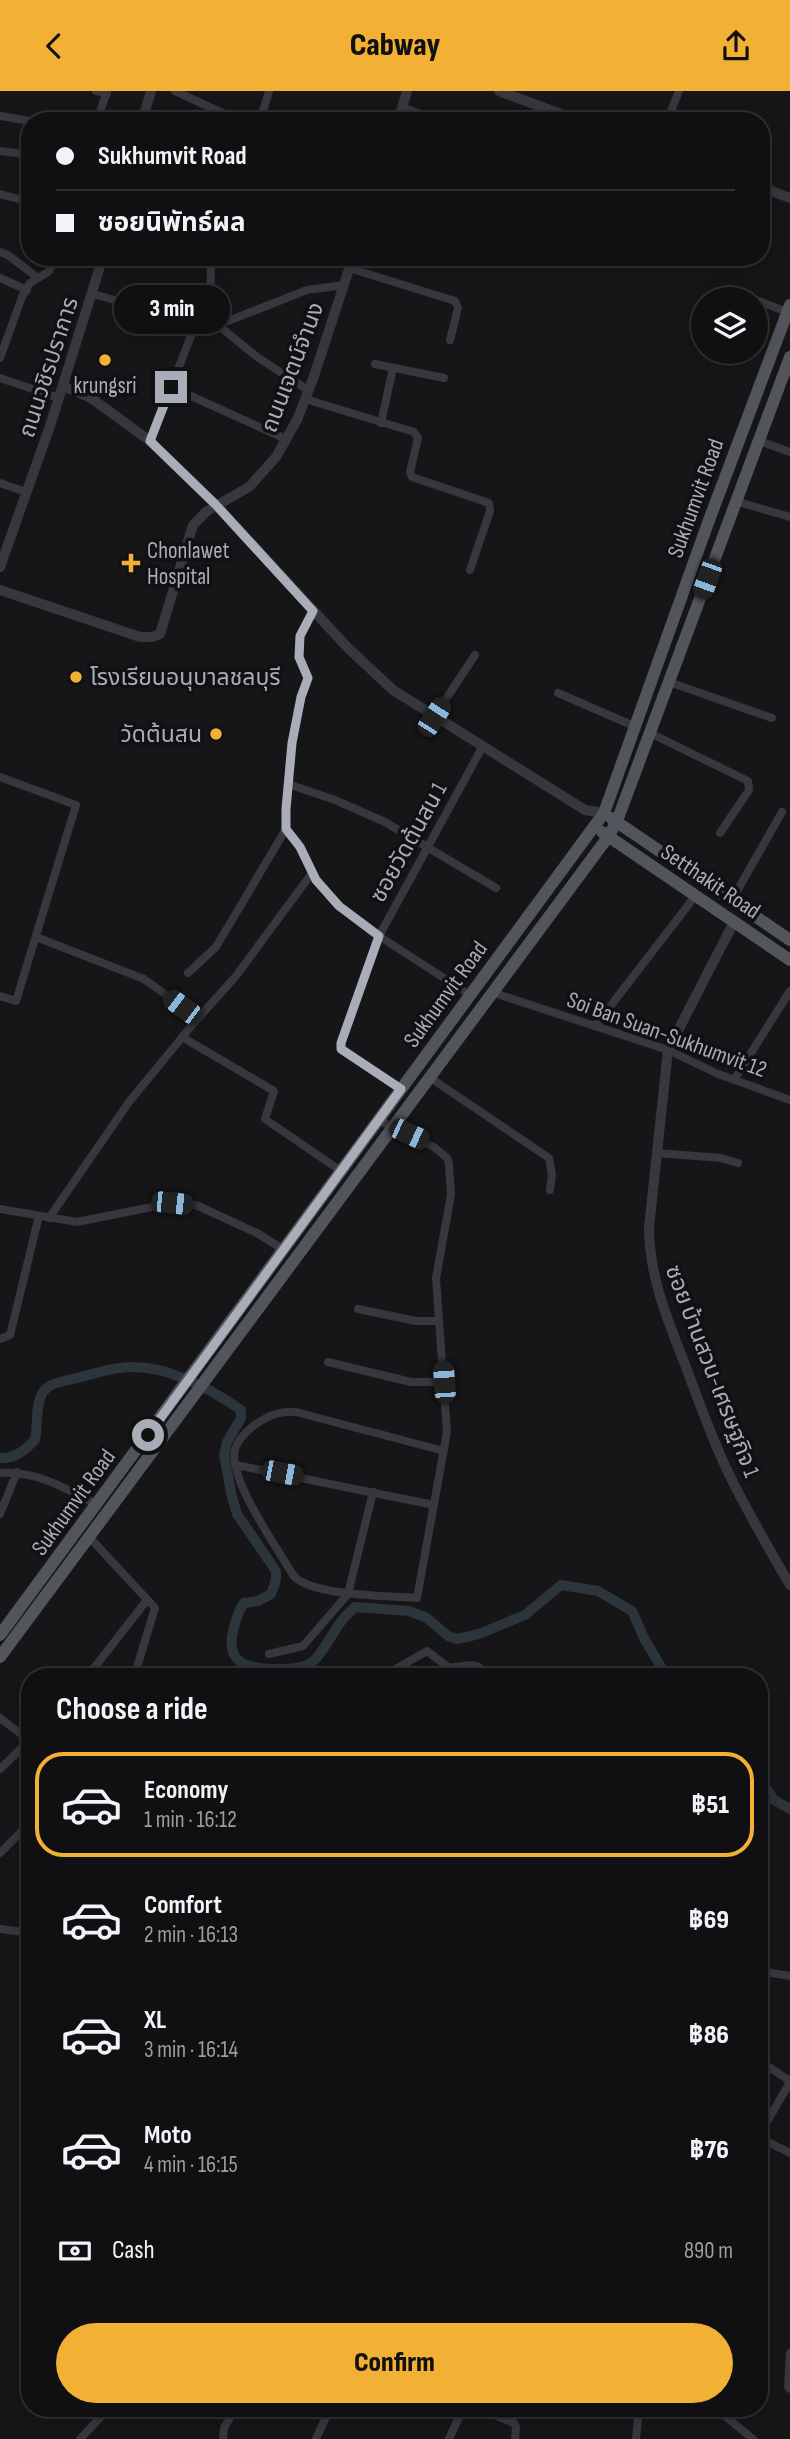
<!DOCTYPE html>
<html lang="en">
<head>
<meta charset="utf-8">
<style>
	body { margin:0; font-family:"Sofia Sans Condensed","Noto Sans Thai",sans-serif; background:#19191b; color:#f1f3f6; height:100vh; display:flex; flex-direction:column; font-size:26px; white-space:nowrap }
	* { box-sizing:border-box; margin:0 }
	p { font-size:23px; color:#9c9d9f }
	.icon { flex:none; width:38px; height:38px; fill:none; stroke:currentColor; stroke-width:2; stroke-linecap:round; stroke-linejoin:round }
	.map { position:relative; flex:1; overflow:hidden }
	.panel { position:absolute; left:21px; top:1577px; width:747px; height:749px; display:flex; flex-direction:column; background:#101012; border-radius:28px; box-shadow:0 4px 18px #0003,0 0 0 2px #303032 }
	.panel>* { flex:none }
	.guide { position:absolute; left:21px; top:21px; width:749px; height:154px; border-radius:28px; box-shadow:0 4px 18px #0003,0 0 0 2px #303032; display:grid; align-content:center; height:154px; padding:0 35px; background:#101012 }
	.controls { position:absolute; left:691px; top:196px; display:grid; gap:14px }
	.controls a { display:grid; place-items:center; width:77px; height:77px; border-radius:50%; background:#101012; box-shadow:0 4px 18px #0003,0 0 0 2px #303032; font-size:35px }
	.end { position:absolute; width:32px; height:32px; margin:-16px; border:9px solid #a8adb8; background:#111; box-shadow:0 0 0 4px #111 }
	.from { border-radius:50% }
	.bubble { position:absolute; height:49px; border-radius:24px; background:#101012; box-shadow:0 4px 18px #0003,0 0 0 2px #303032; font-size:23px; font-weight:800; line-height:49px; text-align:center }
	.car { position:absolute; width:21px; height:42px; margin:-21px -10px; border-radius:9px; box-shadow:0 0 5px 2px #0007; background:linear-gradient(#222 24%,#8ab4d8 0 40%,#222 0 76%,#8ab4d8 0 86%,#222 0) }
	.guide b { display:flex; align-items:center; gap:24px; height:66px; font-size:26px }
	.guide b+b { border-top:2px solid #303032 }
	.guide i { width:18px; height:18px; background:#f1f3f6 }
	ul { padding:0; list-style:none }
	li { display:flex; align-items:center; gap:21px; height:105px; margin:0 14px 10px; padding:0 21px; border:4px solid transparent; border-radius:28px }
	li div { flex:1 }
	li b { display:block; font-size:26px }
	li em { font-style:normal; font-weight:800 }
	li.on { border-color:#f2b134 }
	li>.icon { width:63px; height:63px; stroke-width:1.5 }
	h2 { padding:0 35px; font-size:32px; line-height:84px }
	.pay { display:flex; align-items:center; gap:18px; height:77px; padding:0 35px; font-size:26px }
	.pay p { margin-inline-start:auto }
	.primary-button { display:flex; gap:14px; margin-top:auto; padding:14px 35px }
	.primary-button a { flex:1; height:80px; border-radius:42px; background:#f2b134; color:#111; font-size:28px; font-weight:800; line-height:80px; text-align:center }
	header { display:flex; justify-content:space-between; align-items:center; height:91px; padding:0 35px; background:#f2b134; color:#111; font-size:32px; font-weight:800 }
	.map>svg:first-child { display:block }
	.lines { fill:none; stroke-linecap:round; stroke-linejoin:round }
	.canal { stroke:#2c353c; stroke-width:10 }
	.minor { stroke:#37383d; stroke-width:8 }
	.tertiary { stroke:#37383d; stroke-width:10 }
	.primary { stroke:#53555c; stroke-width:12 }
	.route { stroke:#a8adb8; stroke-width:9 }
	.poi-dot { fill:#f2b134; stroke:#111113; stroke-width:2.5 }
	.labels { text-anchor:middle; stroke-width:7; stroke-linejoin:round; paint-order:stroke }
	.street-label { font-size:23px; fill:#a8adb8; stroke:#111113 }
	.poi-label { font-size:23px; fill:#a8adb8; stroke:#111113; text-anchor:start }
</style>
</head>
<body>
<header><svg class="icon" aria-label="back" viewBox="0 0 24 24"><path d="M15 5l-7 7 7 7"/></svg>Cabway<svg class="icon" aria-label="share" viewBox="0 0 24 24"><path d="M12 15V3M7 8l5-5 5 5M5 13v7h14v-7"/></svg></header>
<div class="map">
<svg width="790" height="2348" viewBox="0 0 790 2348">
	<rect width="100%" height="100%" fill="#161618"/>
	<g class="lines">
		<g class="canal">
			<path d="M 0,1367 C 15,1368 25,1359 35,1349 C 38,1335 35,1313 43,1301 C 50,1291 66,1290 77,1287 C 91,1284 106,1278 120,1277 C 161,1271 208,1296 241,1319 L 241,1327 L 227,1351 L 224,1364 L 232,1406 L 237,1423 L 276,1480 L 276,1489 L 271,1503 L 258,1510 L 244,1512 C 238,1520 237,1526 234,1536 C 224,1571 245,1578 275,1578 C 287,1578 302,1578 312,1571 C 321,1565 333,1541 340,1532 C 344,1526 350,1521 355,1516 L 409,1520 L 427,1527 L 448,1545 L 457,1548 L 479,1543 L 525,1524 L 561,1494 L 598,1500 L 632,1520 L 645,1549 L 667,1586"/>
			<polyline points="760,1688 774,1709 790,1718"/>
		</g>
		<g class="minor">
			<polyline points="96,0 107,3"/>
			<polyline points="175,0 240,30"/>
			<polyline points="402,16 439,30"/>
			<polyline points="0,25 30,30"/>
			<polyline points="97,30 107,0"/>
			<polyline points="260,30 269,0"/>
			<polyline points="667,30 679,0"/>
			<polyline points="0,60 30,64"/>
			<polyline points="0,103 30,111"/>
			<polyline points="0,161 8,164 38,187"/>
			<polyline points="349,177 455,210 458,217 450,249"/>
			<polyline points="0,187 27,199"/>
			<polyline points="93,203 196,232 218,234 257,266 308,299"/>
			<polyline points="742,204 754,208"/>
			<polyline points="756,209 787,221"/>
			<polyline points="210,234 211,166"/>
			<polyline points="218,234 307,199 344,194"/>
			<polyline points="0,267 22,206 30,192 48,181 59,166"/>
			<polyline points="375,273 444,287"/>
			<polyline points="0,287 59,307"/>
			<polyline points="171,296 286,348"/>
			<polyline points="305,308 414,341 418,347 410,381 412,386 489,412 490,420 470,479"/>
			<polyline points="381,332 393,277"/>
			<polyline points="150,350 196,232"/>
			<polyline points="759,350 790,361"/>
			<polyline points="0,392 26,401"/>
			<polyline points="735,410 790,426"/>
			<polyline points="313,520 300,545 299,566 308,587 301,606 292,652 286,717 286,738 300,756 316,789 339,815 379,845 470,904"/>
			<polyline points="669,591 772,627"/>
			<polyline points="558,602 634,635"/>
			<polyline points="434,626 475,564"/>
			<polyline points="650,642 748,690 749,699 720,742"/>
			<polyline points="0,686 76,714 16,910 0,905"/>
			<polyline points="288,693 335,709 385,731 496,797"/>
			<polyline points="732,809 782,721"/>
			<polyline points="36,846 144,888 198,927"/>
			<polyline points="188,882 216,856 286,738"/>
			<polyline points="491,901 668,959 718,983 790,1009"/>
			<polyline points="595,935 696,804"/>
			<polyline points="182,946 274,1000 265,1028 341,1080"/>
			<polyline points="429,986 549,1067 552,1084 550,1099"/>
			<polyline points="734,989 790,900"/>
			<polyline points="401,997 341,958 341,952 379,845 483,655"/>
			<path d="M 378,1029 L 434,1056 L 447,1067 L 449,1073 L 451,1104 L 436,1187 L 447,1341 C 437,1396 427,1452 417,1507 C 390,1505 309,1505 293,1484 C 277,1456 228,1389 235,1358 C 238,1348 248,1339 256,1333 C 270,1324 279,1320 296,1321 L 444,1360"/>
			<polyline points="657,1062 721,1067 738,1072"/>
			<polyline points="0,1118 77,1131 172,1112 196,1114 257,1142 284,1159"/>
			<polyline points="49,1127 129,1011 193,933 236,885 312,782"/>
			<polyline points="358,1218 416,1230 439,1230"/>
			<polyline points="0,1248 10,1244 39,1125"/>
			<polyline points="328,1271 411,1291 444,1291"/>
			<polyline points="236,1374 434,1414"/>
			<path d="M 0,1382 C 38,1380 65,1397 97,1414"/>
			<polyline points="0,1423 17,1381"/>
			<polyline points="90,1447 155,1517 134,1586"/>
			<polyline points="269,1563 303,1555 348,1503 373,1401"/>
			<polyline points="87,1586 147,1509"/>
			<path d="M 382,1586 L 427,1560 L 448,1576 C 464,1578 477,1566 488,1586"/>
			<polyline points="0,1627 30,1650"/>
			<polyline points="0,1678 29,1650"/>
			<polyline points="0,1762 30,1732"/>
			<polyline points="0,1838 30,1842"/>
			<polyline points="760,1880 790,1885"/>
			<polyline points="760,1970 790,1990"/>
			<polyline points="760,2043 790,1991"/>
			<polyline points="760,2047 790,2062"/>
			<polyline points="790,2262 788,2296 790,2298"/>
			<polyline points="478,2317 514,2332 516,2336 515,2348"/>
			<polyline points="715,2317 753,2348"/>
			<polyline points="80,2348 109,2317"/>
			<polyline points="223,2348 224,2337 236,2317"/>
			<polyline points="316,2348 330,2317"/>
			<polyline points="449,2348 463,2317"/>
			<polyline points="636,2348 639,2317"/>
		</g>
		<g class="tertiary">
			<polyline points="499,0 580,30"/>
			<polyline points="142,30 151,0"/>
			<polyline points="398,30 407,0"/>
			<polyline points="761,96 790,107"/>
			<polyline points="63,295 91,307 150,350 216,414 347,556 393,599 585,719 604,722"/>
			<polyline points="0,476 50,335 103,166"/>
			<polyline points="0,499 140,546 152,546 160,543 193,434 207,420 249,396 276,366 297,329 313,288 353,166"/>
			<path d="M 734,831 L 668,959 L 649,1136 C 649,1186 668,1230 686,1276 C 702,1319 718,1364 740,1405 C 756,1435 773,1465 790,1494"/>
		</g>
		<g class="primary">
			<polyline points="611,727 790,849"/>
			<polyline points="602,741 790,869"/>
			<polyline points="0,1544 604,722 708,432 790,214"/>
			<polyline points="0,1566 608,746 617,730 790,266"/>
		</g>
	</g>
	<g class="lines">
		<polyline class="route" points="148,1344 401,998 341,958 341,952 379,845 339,815 316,789 300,756 286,738 286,718 292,652 301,606 308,587 299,566 300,545 313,520 216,414 150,350 171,296"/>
	</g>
	<g class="poi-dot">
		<circle cx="105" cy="269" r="7"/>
		<path d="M127.5 461.5h7v7h7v7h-7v7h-7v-7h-7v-7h7z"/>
		<circle cx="76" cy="586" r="7"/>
		<circle cx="216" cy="643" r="7"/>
	</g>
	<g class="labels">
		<g class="street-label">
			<text transform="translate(48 276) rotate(-72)" y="8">ถนนวชิรปราการ</text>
			<text transform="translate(292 276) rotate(-69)" y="8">ถนนเจตน์จำนง</text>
			<text transform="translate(695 407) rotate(-70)" y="8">Sukhumvit Road</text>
			<text transform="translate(408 751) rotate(-61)" y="8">ซอยวัดต้นสน 1</text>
			<text transform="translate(711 790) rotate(34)" y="8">Setthakit Road</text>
			<text transform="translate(445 903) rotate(-54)" y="8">Sukhumvit Road</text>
			<text transform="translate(667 943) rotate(20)" y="8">Soi Ban Suan-Sukhumvit 12</text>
			<text transform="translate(713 1280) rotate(69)" y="8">ซอย บ้านสวน-เศรษฐกิจ 1</text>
			<text transform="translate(73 1411) rotate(-54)" y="8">Sukhumvit Road</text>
		</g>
		<g class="poi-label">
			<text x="105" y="302" text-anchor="middle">krungsri</text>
			<text x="147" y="467">Chonlawet<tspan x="147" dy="26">Hospital</tspan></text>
			<text x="90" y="594">โรงเรียนอนุบาลชลบุรี</text>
			<text x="202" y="651" text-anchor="end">วัดต้นสน</text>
		</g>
	</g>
</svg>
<div class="controls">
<a><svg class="icon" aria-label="layers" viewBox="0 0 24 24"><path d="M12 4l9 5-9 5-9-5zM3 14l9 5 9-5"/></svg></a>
</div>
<i class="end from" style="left:148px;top:1344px"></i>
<i class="end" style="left:171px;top:296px"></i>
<div class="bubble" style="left:114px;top:194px;width:116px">3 min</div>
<i class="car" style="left:707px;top:488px;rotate:200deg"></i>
<i class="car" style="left:434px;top:626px;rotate:33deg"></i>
<i class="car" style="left:182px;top:916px;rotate:307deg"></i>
<i class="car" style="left:409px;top:1043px;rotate:115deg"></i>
<i class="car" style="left:172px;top:1112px;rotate:96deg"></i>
<i class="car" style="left:444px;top:1291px;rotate:356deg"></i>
<i class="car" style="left:282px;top:1382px;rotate:101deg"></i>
<div class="guide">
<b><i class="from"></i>Sukhumvit Road</b>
<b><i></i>ซอยนิพัทธ์ผล</b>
</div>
<section class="panel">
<h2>Choose a ride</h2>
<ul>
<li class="on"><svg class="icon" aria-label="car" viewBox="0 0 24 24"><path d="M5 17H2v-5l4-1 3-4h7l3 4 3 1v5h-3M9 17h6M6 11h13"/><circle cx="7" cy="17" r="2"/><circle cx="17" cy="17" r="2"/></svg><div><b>Economy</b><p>1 min · 16:12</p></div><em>฿51</em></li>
<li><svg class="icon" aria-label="car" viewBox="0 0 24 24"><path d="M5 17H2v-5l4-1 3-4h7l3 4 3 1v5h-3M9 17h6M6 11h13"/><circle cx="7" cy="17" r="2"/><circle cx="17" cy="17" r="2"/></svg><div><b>Comfort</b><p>2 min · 16:13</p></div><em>฿69</em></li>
<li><svg class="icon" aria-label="car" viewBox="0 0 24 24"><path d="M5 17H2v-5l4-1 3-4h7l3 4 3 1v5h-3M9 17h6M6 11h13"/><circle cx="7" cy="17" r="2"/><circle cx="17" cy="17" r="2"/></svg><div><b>XL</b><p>3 min · 16:14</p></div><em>฿86</em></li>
<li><svg class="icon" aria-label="car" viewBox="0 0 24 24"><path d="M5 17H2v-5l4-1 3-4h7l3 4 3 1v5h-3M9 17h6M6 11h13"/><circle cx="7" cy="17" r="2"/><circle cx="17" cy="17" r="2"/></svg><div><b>Moto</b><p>4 min · 16:15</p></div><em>฿76</em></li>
</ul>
<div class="pay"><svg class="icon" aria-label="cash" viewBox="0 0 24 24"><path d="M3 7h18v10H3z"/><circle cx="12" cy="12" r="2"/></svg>Cash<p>890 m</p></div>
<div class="primary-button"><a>Confirm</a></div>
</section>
</div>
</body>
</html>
